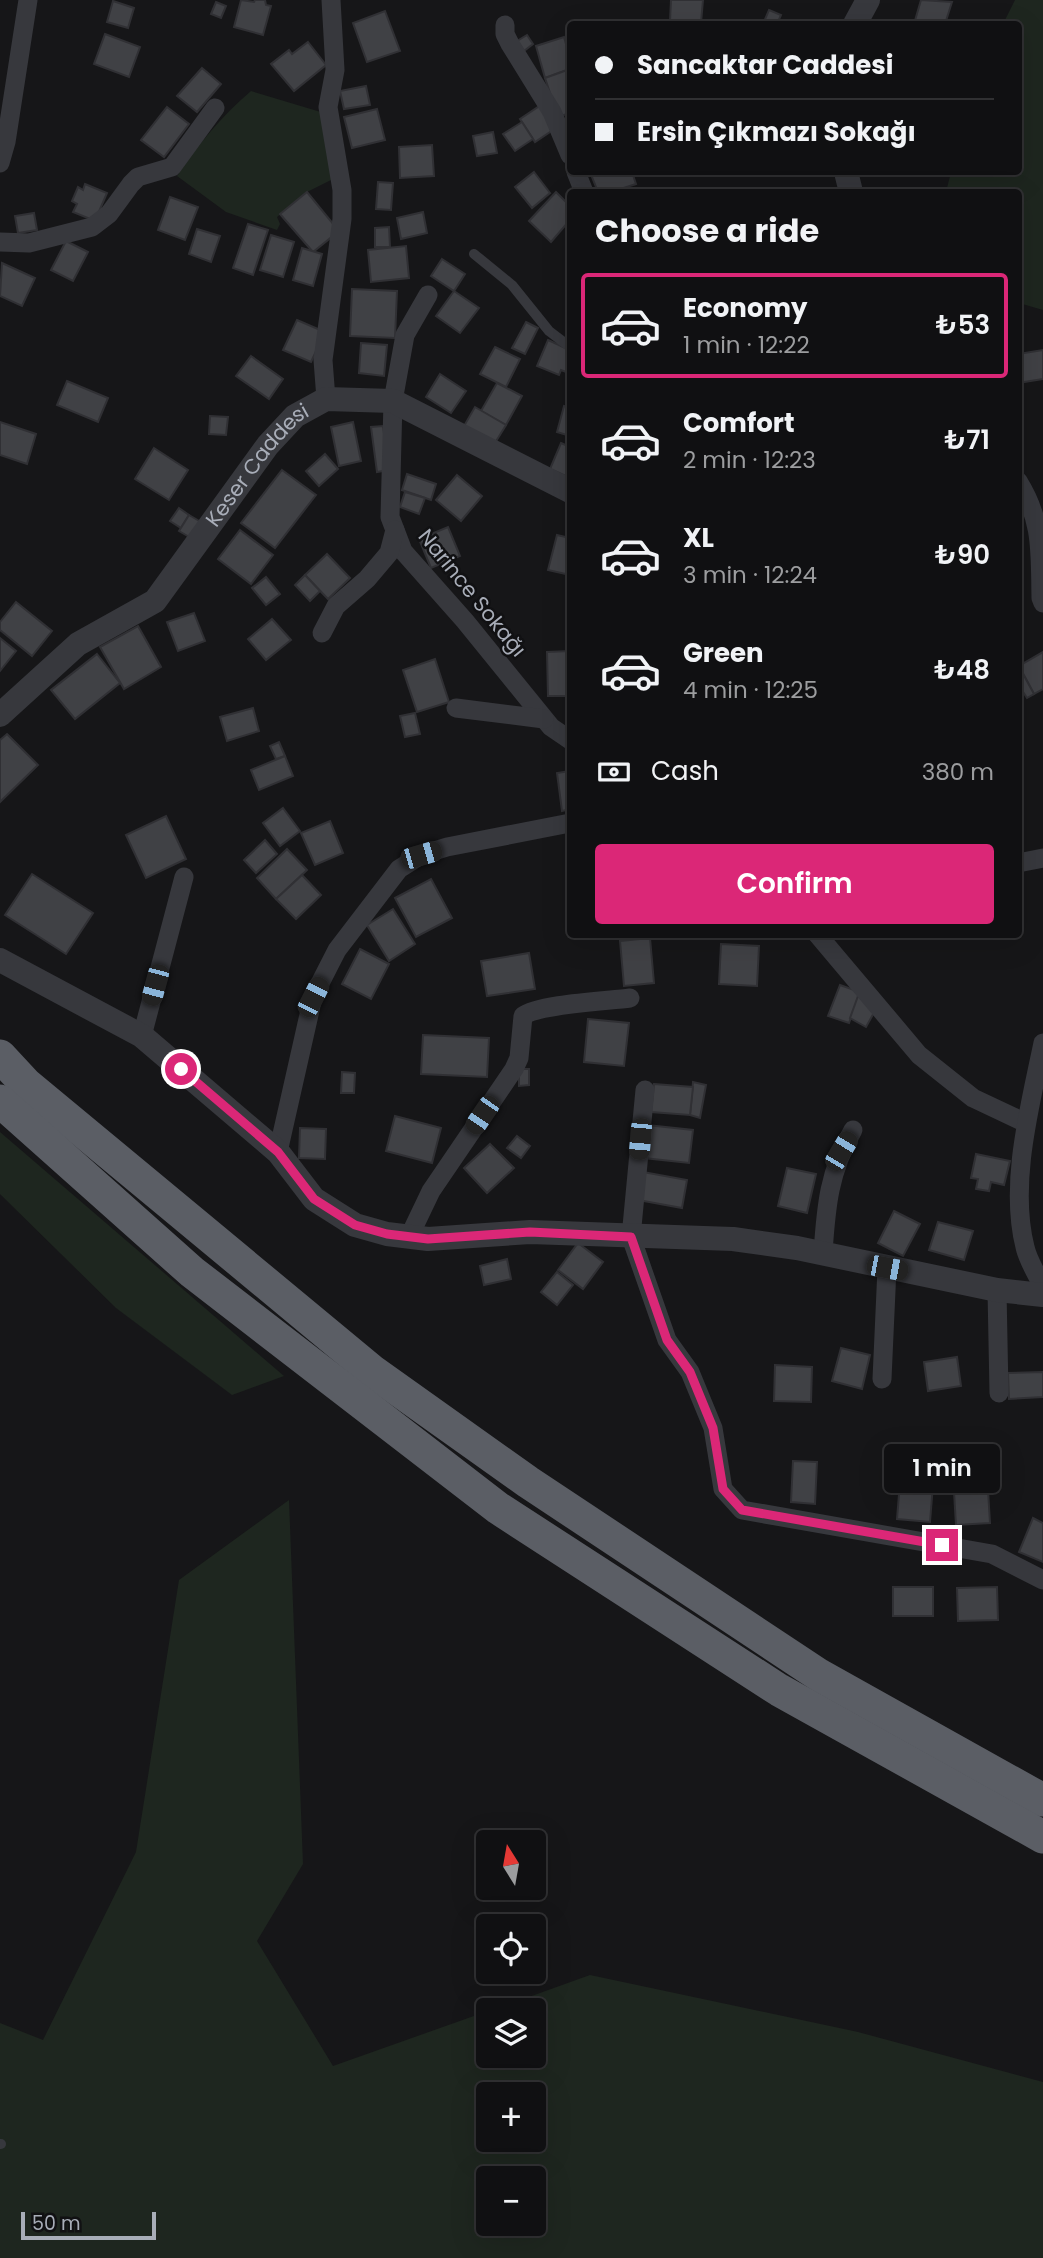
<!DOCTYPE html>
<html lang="en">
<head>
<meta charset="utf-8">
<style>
	body { margin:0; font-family:Poppins,sans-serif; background:#19191b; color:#f1f3f6; height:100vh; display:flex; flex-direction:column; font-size:26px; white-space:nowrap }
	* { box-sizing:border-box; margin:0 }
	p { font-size:23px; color:#9c9d9f }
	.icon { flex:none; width:38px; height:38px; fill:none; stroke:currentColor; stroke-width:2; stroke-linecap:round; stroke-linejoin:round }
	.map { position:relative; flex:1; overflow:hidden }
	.drawer { position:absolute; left:567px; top:189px; width:455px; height:749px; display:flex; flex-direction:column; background:#101012; border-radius:7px; box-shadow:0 7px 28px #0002,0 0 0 2px #303032 }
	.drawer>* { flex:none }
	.banner { position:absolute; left:567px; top:21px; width:455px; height:154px; border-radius:7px; box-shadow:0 7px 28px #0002,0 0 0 2px #303032; display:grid; align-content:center; height:154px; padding:0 28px; background:#101012 }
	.needle { width:46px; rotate:349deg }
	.buttons { position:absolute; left:476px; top:1830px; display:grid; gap:14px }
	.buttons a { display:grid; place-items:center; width:70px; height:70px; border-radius:7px; background:#101012; box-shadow:0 7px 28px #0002,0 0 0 2px #303032; font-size:35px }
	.scale { position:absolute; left:21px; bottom:18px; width:135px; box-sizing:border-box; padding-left:7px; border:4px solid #a8adb8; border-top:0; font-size:19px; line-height:24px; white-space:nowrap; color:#a8adb8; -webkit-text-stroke:5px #111113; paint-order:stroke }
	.end { position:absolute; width:32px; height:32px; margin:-16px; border:9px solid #db2777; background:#fff; box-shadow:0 0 0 4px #fff }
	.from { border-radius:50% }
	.bubble { position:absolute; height:49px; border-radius:7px; background:#101012; box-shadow:0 7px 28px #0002,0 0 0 2px #303032; font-size:23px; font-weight:600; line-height:49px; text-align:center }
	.car { position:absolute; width:21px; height:42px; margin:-21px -10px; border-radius:9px; box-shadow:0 0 5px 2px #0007; background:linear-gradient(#222 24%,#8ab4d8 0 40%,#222 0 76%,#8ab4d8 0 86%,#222 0) }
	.banner b { display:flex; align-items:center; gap:24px; height:66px; font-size:26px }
	.banner b+b { border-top:2px solid #303032 }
	.banner i { width:18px; height:18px; background:#f1f3f6 }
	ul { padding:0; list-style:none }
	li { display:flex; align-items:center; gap:21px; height:105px; margin:0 14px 10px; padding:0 14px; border:4px solid transparent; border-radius:7px }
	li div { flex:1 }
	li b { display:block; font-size:26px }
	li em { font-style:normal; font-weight:600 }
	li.selected { border-color:#db2777 }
	li>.icon { width:63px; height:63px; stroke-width:1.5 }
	h2 { padding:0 28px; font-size:32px; line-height:84px }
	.pay { display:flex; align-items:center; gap:18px; height:77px; padding:0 28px; font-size:26px }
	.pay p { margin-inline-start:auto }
	.button { display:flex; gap:14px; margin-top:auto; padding:14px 28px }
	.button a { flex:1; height:80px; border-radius:7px; background:#db2777; color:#fff; font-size:28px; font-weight:600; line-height:80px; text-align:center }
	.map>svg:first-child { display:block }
	.green { fill:#1e261f; fill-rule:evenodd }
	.building { fill:#404145; stroke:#303034; stroke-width:2 }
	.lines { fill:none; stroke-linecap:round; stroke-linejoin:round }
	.service { stroke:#37383d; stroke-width:10 }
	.minor { stroke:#37383d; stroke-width:19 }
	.tertiary { stroke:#37383d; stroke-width:24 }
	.trunk { stroke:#5b5e65; stroke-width:33 }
	.route { stroke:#db2777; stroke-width:9 }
	.labels { text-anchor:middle; stroke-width:5; stroke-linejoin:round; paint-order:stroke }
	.street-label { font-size:21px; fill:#a8adb8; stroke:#111113 }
</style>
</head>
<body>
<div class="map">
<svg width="1043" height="2258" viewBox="0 0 1043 2258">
	<rect width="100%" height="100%" fill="#161618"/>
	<g class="green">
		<polygon points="1015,0 1043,0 1043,310 1019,303 1018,192 946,192 951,172 1018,172 1018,24 1003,24"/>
		<path d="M 251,91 L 324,113 L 335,178 L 307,192 L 277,217 L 280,224 L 277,230 L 226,212 L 177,176 C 198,144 222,116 251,91 Z"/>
		<polygon points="0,1132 284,1376 232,1395 116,1308 0,1194"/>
		<path d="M 289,1500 L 303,1864 L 257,1941 L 333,2066 L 488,2011 L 488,2056 L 534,2056 L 534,2011 L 490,2011 L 590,1975 L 858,2032 L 1043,2082 L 1043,2258 L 0,2258 L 0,2023 L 43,2040 L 136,1852 L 179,1580 ZM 488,2095 L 534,2095 L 534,2140 L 488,2140 ZM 488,2179 L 534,2179 L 534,2224 L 488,2224 Z"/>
	</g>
	<g class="building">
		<polygon points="241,0 254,2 255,0 265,0 266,5 271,6 263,35 234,27"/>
		<polygon points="671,0 703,0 701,23 670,21"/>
		<polygon points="921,0 952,2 945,24 914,24"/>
		<polygon points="113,1 134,8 128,28 107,22"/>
		<polygon points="216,2 226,6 221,18 211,14"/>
		<polygon points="769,10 781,15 777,24 763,24"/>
		<polygon points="385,11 400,51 367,62 353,23"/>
		<polygon points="105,34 140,47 129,77 94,64"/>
		<polygon points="527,35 533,44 524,51 517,41"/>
		<polygon points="564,37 570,58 570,69 545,78 536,46"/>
		<polygon points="308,42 326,65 294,91 271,64 289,50 292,54"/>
		<polygon points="202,68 221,84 197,112 177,96"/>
		<polygon points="570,69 570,113 558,117 545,78"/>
		<polygon points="366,86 370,105 344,109 340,91"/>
		<polygon points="541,105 556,128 535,142 520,119"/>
		<polygon points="167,107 189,124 164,157 141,140"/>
		<polygon points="377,109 385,140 352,148 344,117"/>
		<polygon points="522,122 533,139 515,151 503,134"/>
		<polygon points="493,132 497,153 477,156 473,136"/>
		<polygon points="432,145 434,176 400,178 399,147"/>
		<polygon points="534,172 550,193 532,208 515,187"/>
		<polygon points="590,172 632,172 636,184 611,192 598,192"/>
		<polygon points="378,182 393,183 391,210 376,209"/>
		<polygon points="85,184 107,193 95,221 73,212 77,204 72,201 78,187 83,190"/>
		<polygon points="307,192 339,231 313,252 280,214"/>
		<polygon points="556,192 570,206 570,220 551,242 529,221"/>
		<polygon points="170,197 198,207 185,240 158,230"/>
		<polygon points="423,212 427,233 401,239 397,218"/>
		<polygon points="34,213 37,230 18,233 15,216"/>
		<polygon points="248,224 268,230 253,275 233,268"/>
		<polygon points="389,227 390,247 375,247 375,228"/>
		<polygon points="197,229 220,236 211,262 189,254"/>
		<polygon points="271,235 294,242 283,277 260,270"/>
		<polygon points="66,241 88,252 73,281 51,270"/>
		<polygon points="406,246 409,278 371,282 368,250"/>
		<polygon points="302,248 322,254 313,286 293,280"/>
		<polygon points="442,259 465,274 454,291 431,276"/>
		<polygon points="2,263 35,278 22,306 0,296"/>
		<polygon points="352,289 397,291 395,338 350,336"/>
		<polygon points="454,291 479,308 460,333 436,316"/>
		<polygon points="297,320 325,332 311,362 283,350"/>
		<polygon points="526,322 538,328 525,354 512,348"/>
		<polygon points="548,340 570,350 570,362 566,372 561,370 559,375 537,366"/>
		<polygon points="361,343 387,345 384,376 359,373"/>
		<polygon points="495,347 520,359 506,387 480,374"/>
		<polygon points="1043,350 1043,379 1018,383 1018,354"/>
		<polygon points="251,356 283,379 269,399 236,376"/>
		<polygon points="440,374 466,391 451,413 426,397"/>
		<polygon points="67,381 108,398 98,422 57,405"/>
		<polygon points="497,383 522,396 506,425 481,411"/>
		<polygon points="564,406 570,408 570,436 557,432"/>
		<polygon points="475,407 506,425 495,443 464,426"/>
		<polygon points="210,416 228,417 226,435 209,434"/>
		<polygon points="0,422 36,434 27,464 0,455"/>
		<polygon points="353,422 361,461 339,466 331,427"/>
		<polygon points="383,426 389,470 377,472 371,427"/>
		<polygon points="561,443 570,447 570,478 550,469"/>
		<polygon points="154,448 188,470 169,500 135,479"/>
		<polygon points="325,454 338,469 319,486 306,471"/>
		<polygon points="282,470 316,495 275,548 241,523"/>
		<polygon points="407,474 436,484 431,500 402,490"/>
		<polygon points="457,475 482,496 461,521 436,500"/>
		<polygon points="405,492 425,498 419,514 400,507"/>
		<polygon points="179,508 189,515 181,528 170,521"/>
		<polygon points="189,515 201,522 191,538 179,531"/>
		<polygon points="448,527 460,556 431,568 419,539"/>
		<polygon points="240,530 273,555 251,584 218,559"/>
		<polygon points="557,535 570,538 570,575 548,570"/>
		<polygon points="327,554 350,578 328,599 305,575"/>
		<polygon points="305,575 320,591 310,601 295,585"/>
		<polygon points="266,577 280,594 266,605 252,588"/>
		<polygon points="16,602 52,631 32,656 0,630 0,622"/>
		<polygon points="194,613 205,641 178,651 167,622"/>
		<polygon points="272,619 291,640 266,660 248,639"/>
		<polygon points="138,626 161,667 124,689 100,647"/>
		<polygon points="0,638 16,651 0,671"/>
		<polygon points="570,651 570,696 548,696 547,652"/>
		<polygon points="1043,652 1043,689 1034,694 1019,666"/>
		<polygon points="97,654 120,683 75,719 51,690"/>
		<polygon points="435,659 449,702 417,712 403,670"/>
		<polygon points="1022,672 1034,694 1027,698 1018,684 1018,674"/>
		<polygon points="253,708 259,731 227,741 220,717"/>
		<polygon points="415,713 420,734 405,737 400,716"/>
		<polygon points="7,734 38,765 0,802 0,740"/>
		<polygon points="279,742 285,756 276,759 270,746"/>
		<polygon points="285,756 293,776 259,790 251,770"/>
		<polygon points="570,771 570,809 562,811 557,773"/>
		<polygon points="283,808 300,831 280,846 263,823"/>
		<polygon points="166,816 186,859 146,878 126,835"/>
		<polygon points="330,821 343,853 315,865 301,833"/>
		<polygon points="265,840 277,854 256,873 244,860"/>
		<polygon points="287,849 307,870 276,899 257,878"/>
		<polygon points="32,874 93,913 66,954 5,915"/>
		<polygon points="302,875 321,895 296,919 276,899"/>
		<polygon points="431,879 452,918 416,937 395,898"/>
		<polygon points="393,909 415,944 389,961 367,925"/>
		<polygon points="650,938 654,983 624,986 620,941"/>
		<polygon points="721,944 759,946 757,986 719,984"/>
		<polygon points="360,949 389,964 371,999 342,984"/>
		<polygon points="529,953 535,989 487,996 481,961"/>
		<polygon points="840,985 860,992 849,1023 828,1016"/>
		<polygon points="858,996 876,1009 866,1027 850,1018"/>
		<polygon points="588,1019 629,1023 624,1066 584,1062"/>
		<polygon points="423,1035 489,1038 487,1077 421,1074"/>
		<polygon points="519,1069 529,1069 529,1085 519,1086"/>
		<polygon points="342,1072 355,1073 354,1093 341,1093"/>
		<polygon points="693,1082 706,1085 700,1118 690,1115"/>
		<polygon points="654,1084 693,1087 690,1115 651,1112"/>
		<polygon points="395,1116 441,1128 432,1163 386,1151"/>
		<polygon points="647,1125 693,1130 689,1163 644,1158"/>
		<polygon points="300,1128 326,1129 325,1159 299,1158"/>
		<polygon points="517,1136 530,1146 521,1158 507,1148"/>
		<polygon points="490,1144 514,1168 487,1193 464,1168"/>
		<polygon points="976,1154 1010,1161 1004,1185 991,1182 989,1191 976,1189 978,1179 971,1178"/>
		<polygon points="787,1168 816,1174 807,1213 778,1206"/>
		<polygon points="643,1172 687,1180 682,1208 638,1200"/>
		<polygon points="894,1211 920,1224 903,1256 878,1243"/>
		<polygon points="938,1222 973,1231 964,1260 929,1250"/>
		<polygon points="578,1243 603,1262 583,1289 558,1270"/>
		<polygon points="507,1259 511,1279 484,1285 480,1266"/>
		<polygon points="557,1272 573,1285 557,1305 541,1292"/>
		<polygon points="841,1348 870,1355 862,1389 832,1381"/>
		<polygon points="957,1357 961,1386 928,1391 924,1362"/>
		<polygon points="775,1365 812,1367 811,1402 774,1401"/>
		<polygon points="1043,1372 1043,1397 1009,1399 1008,1373"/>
		<polygon points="793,1461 817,1462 815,1504 791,1502"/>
		<polygon points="900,1482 933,1485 930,1522 897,1519"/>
		<polygon points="988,1490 990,1523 956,1525 954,1492"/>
		<polygon points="1033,1518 1043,1523 1043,1562 1019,1552"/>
		<rect x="893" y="1587" width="40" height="29"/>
		<polygon points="997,1587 998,1620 958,1621 957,1588"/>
	</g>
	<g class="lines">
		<g class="service">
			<polyline points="474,254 512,285 549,331 570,347"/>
			<polyline points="0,2144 1,2144"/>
		</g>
		<g class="minor">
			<polyline points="505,25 505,34 510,44 552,112 570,155"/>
			<polyline points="0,163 6,142 28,0"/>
			<polyline points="576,172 584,192"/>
			<polyline points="0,242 29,243 92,227 109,214 131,184 138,177 172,167 215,108"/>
			<polyline points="428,295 405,335 393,401 390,517 403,551 465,621 551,727 570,740"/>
			<polyline points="326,399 323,360 342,219 342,190 328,107 335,70 331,0"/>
			<path d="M 1018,481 C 1043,521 1040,552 1041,598 L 1043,603"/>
			<polyline points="322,633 336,606 367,579 389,553 395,530"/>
			<polyline points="456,708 544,719"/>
			<polyline points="1018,863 1043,858"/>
			<polyline points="817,934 919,1055 973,1098 1026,1123"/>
			<polyline points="142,1036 184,877"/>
			<path d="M 1043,1043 C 1030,1106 1009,1184 1025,1247 C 1028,1261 1037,1274 1043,1287"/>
			<polyline points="645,1090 631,1237 667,1340 690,1372 713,1428 723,1489 742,1510 992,1554 1043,1580"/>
			<polyline points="278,1152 313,997 337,950 399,869 421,855 447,847 570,823"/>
			<path d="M 409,1237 L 431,1191 L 514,1069 L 519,1058 L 523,1016 C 538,1004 608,1001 630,998"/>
			<path d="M 823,1253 C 826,1207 829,1171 853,1130"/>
			<polyline points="997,1290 999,1393"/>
			<polyline points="882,1379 887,1268"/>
		</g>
		<g class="tertiary">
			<polyline points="855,24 868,0"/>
			<polyline points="846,172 851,192"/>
			<path id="s1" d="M 0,715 L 78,644 L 155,601 L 268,445 L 295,416 L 326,399 L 393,401 L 570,491"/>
			<polyline points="0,960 142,1036 278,1152 314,1199 355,1225 387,1234 428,1239 530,1232 733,1239 797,1248 997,1290 1043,1295"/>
		</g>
		<g class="trunk">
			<polyline points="0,1056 26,1084 372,1371 528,1482 819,1675 1043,1800"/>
			<polyline points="0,1101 192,1272 498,1508 779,1690 1043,1837"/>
		</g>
	</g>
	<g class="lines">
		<polyline class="route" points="181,1069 278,1152 314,1199 355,1225 387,1234 428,1239 530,1232 631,1237 667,1340 690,1372 713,1428 723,1489 742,1510 942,1545"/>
	</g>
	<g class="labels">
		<g class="street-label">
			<text dy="7" stroke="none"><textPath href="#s1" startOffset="364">Keser Caddesi</textPath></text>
			<text transform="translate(472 593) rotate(51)" y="7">Narince Sokağı</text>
		</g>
	</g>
</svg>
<div class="buttons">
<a><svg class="needle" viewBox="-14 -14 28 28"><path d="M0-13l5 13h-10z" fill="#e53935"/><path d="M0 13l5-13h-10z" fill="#9c9d9f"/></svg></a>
<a><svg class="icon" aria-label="locate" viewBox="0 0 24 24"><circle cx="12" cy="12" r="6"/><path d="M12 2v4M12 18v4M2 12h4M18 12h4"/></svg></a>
<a><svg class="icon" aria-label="layers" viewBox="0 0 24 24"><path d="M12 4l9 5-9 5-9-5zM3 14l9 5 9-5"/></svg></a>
<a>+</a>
<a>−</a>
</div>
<div class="scale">50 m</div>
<i class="end from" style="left:181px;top:1069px"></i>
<i class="end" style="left:942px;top:1545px"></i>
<div class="bubble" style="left:884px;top:1444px;width:116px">1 min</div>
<i class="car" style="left:421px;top:855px;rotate:74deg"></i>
<i class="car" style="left:155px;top:985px;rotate:195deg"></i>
<i class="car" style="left:313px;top:997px;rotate:27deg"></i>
<i class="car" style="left:482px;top:1115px;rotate:214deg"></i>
<i class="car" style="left:640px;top:1139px;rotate:185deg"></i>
<i class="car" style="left:841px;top:1151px;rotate:31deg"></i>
<i class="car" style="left:887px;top:1268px;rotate:101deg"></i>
<div class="banner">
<b><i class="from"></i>Sancaktar Caddesi</b>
<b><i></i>Ersin Çıkmazı Sokağı</b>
</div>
<section class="drawer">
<h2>Choose a ride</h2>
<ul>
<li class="selected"><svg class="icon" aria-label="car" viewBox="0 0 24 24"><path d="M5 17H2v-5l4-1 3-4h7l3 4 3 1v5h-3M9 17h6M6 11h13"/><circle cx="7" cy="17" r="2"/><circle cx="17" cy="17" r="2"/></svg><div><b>Economy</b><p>1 min · 12:22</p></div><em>₺53</em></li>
<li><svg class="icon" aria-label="car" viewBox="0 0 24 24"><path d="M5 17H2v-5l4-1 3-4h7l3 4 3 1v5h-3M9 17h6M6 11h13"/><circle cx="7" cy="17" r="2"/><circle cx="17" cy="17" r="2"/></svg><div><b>Comfort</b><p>2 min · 12:23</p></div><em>₺71</em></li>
<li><svg class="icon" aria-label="car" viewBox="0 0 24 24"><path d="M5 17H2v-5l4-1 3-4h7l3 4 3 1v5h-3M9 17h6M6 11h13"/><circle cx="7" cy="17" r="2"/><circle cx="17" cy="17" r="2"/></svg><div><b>XL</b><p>3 min · 12:24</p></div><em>₺90</em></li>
<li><svg class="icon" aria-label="car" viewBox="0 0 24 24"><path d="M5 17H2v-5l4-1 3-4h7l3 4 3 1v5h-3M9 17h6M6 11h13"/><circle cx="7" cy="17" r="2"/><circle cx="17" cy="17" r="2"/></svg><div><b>Green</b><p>4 min · 12:25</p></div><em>₺48</em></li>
</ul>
<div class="pay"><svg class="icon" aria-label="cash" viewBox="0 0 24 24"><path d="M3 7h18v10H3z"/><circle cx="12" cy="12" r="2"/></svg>Cash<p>380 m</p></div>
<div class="button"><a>Confirm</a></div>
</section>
</div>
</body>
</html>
